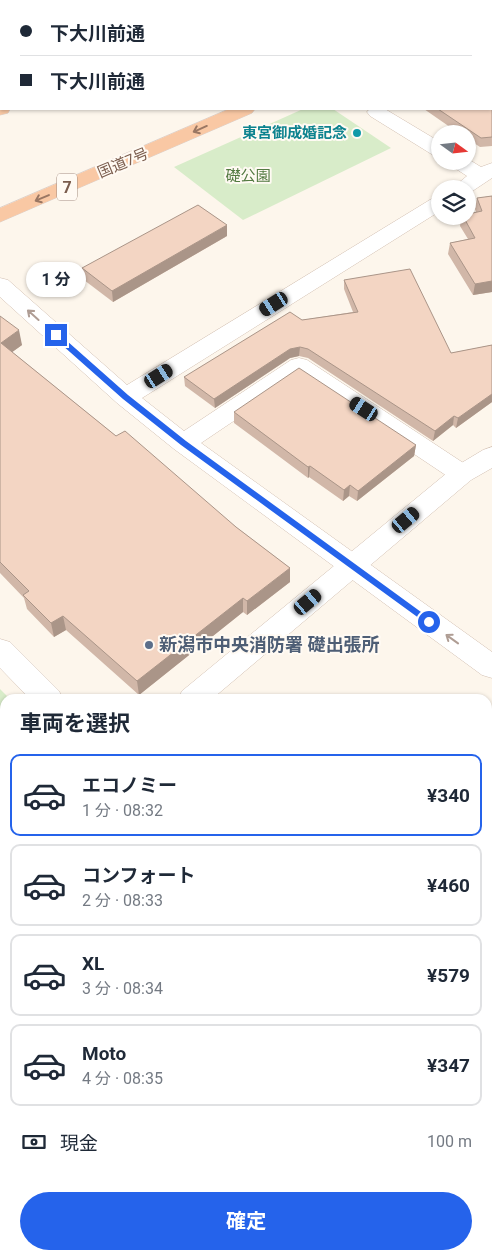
<!DOCTYPE html>
<html lang="ja">
<head>
<meta charset="utf-8">
<style>
	body { margin:0; font-family:Roboto,"Noto Sans JP",sans-serif; background:#f6f6f7; color:#1f2937; height:100vh; display:flex; flex-direction:column; font-size:19px; white-space:nowrap }
	* { box-sizing:border-box; margin:0 }
	p { font-size:16px; color:#747a83 }
	.icon { flex:none; width:28px; height:28px; fill:none; stroke:currentColor; stroke-width:2; stroke-linecap:round; stroke-linejoin:round }
	.map { position:relative; flex:1; overflow:hidden }
	.details { position:absolute; left:0px; top:694px; width:492px; height:566px; display:flex; flex-direction:column; background:#fff; border-radius:15px 15px 0 0; box-shadow:0 1px 4px #0004 }
	.details>* { flex:none }
	.top-card { position:absolute; left:0px; top:0px; width:492px; height:110px; box-shadow:0 1px 4px #0004; display:grid; align-content:center; height:110px; padding:0 20px; background:#fff }
	.needle { width:32px; rotate:105deg }
	.tools { position:absolute; left:431px; top:125px; display:grid; gap:10px }
	.tools a { display:grid; place-items:center; width:45px; height:45px; border-radius:50%; background:#fff; box-shadow:0 1px 4px #0004; font-size:25px }
	.end { position:absolute; width:22px; height:22px; margin:-11px; border:6px solid #2563eb; background:#fff; box-shadow:0 0 0 2px #fff }
	.from { border-radius:50% }
	.bubble { position:absolute; height:35px; border-radius:18px; background:#fff; box-shadow:0 1px 4px #0004; font-size:16px; font-weight:700; line-height:35px; text-align:center }
	.car { position:absolute; width:15px; height:30px; margin:-15px -8px; border-radius:6px; box-shadow:0 0 4px 1px #0007; background:linear-gradient(#222 24%,#8ab4d8 0 40%,#222 0 76%,#8ab4d8 0 86%,#222 0) }
	.top-card b { display:flex; align-items:center; gap:18px; height:48px; font-size:19px }
	.top-card b+b { border-top:1px solid #e0e1e3 }
	.top-card i { width:12px; height:12px; background:#1f2937 }
	ul { padding:0; list-style:none }
	li { display:flex; align-items:center; gap:15px; height:82px; margin:0 10px 8px; padding:0 10px; border:2px solid #e0e1e3; border-radius:10px }
	li div { flex:1 }
	li b { display:block; font-size:19px }
	li em { font-style:normal; font-weight:700 }
	li.on { border-color:#2563eb }
	li>.icon { width:45px; height:45px; stroke-width:1.5 }
	h2 { padding:0 20px; font-size:22px; line-height:60px }
	.pay { display:flex; align-items:center; gap:12px; height:55px; padding:0 20px; font-size:19px }
	.pay p { margin-inline-start:auto }
	.cta { display:flex; gap:10px; margin-top:auto; padding:10px 20px }
	.cta a { flex:1; height:58px; border-radius:30px; background:#2563eb; color:#fff; font-size:20px; font-weight:700; line-height:58px; text-align:center }
	.map>svg:first-child { display:block }
	.green { fill:#d8ecc9 }
	.water { fill:#bfe3e8; stroke:#a5d3da }
	.lines { fill:none; stroke-linecap:round; stroke-linejoin:round }
	.minor-casing { stroke:#d1beb0; stroke-width:1 }
	.tertiary-casing { stroke:#d1beb0; stroke-width:1 }
	.trunk-casing { stroke:#dad1cd; stroke-width:1 }
	.path-far1 { stroke:#d9b8a5; stroke-width:2.5; stroke-dasharray:0.5 2.5; stroke-linecap:butt }
	.path { stroke:#d9b8a5; stroke-width:4; stroke-dasharray:1 4.5; stroke-linecap:butt }
	.minor { fill:#fff; fill-rule:evenodd }
	.tertiary { fill:#fff; fill-rule:evenodd }
	.trunk { fill:#f9c8a4; fill-rule:evenodd }
	.wall { fill:#d1b7a8 }
	.shaded-wall { fill:#aa9588 }
	.building { fill:#f3d5c3; stroke:#aa9588 }
	.oneway { stroke:#9a7763 }
	.oneway2 { stroke:#af9d94 }
	.route { fill:#2563eb }
	.culture-dot { fill:#0f9aa8; stroke:#fffaf3; stroke-width:2 }
	.service-dot { fill:#5c6f8a; stroke:#fffaf3; stroke-width:2 }
	.labels { text-anchor:middle; stroke-width:4; stroke-linejoin:round; paint-order:stroke }
	.far-culture-label { font-size:15px; font-weight:bold; fill:#0d838f; stroke:#fffaf3; text-anchor:end }
	.far-street-label { font-size:15px; fill:#7a5c4d; stroke:#fffaf3 }
	.far-park-label { font-size:15px; fill:#537a41; stroke:#fffaf3 }
	.shield { fill:#fffaf3; stroke:#a28b7f; stroke-width:1 }
	.shield-label { font-size:16px; font-weight:bold; fill:#7a5c4d }
	.service-label { font-size:18px; font-weight:bold; fill:#4e5e75; stroke:#fffaf3; text-anchor:start }
</style>
</head>
<body>
<div class="map">
<svg width="492" height="1259" viewBox="0 0 492 1259">
	<rect width="100%" height="100%" fill="#fdf6ec"/>
	<g class="green">
		<polygon points="303,109 333,109 391,148 243,220 174,167"/>
		<polygon points="0,689 10,699 5,699 5,916 0,910"/>
		<polygon points="488,1162 492,1167 492,1259 311,1259 308,1255 488,1255"/>
	</g>
	<polygon class="water" points="0,910 5,916 5,1255 308,1255 311,1259 0,1259"/>
	<g class="lines">
		<g class="minor-casing">
			<g id="minor">
				<polygon points="370,109 385,109 440,142 440,157 433,155 370,116 367,112"/>
				<polygon points="468,159 481,167 492,163 492,178 468,194 468,189 451,189 467,176 450,165 447,161 468,161"/>
				<polygon points="440,196 440,211 142,398 184,431 291,360 299,358 307,360 471,468 475,474 471,480 462,483 453,480 299,377 201,443 492,652 492,678 482,675 174,449 117,403 0,297 0,278 8,280 127,385 433,198"/>
			</g>
		</g>
		<g class="tertiary-casing">
			<g id="tertiary">
				<polygon points="492,447 492,468 471,480 212,699 178,699 182,691 453,468 483,450"/>
				<polygon points="0,639 10,642 59,691 63,699 30,699 0,668"/>
				<polygon points="488,1104 492,1106 492,1145 488,1143"/>
			</g>
		</g>
		<g class="trunk-casing">
			<g id="trunk">
				<rect x="491" y="44" width="1" height="12"/>
				<polygon points="0,103 1,109 10,109 8,113 0,115"/>
				<polygon points="229,109 255,109 252,113 0,222 0,208"/>
			</g>
		</g>
		<polyline class="path-far1" points="179,0 181,1"/>
		<g class="path">
			<polyline points="0,754 5,759"/>
			<polyline points="488,1224 492,1228"/>
		</g>
		<use href="#minor" class="minor"/>
		<use href="#tertiary" class="tertiary"/>
		<use href="#trunk" class="trunk"/>
	</g>
	<g class="wall">
		<polygon points="492,95 492,146 480,147 468,139 468,134 460,134 424,109 491,109"/>
		<polygon points="492,196 492,292 473,295 448,254 450,243 468,239 460,226 462,216 468,216 476,212 475,209 477,198"/>
		<polygon points="227,236 113,302 84,280 82,268"/>
		<polygon points="344,280 451,353 492,345 492,402 456,428 453,425 433,441 308,358 299,356 290,358 215,408 185,386 184,377 302,320 353,312 344,289"/>
		<polygon points="0,316 22,345 12,352 116,436 290,568 290,582 247,615 243,612 139,695 66,630 54,637 27,609 24,598 0,573"/>
		<polygon points="234,412 416,445 414,456 357,501 349,496 343,501 309,477 308,478 234,423"/>
		<polygon points="488,854 492,857 492,1032 488,1028"/>
	</g>
	<g class="shaded-wall">
		<polygon points="227,225 227,236 113,302 112,291"/>
		<polygon points="492,281 492,292 473,295 475,284"/>
		<polygon points="19,330 22,345 4,358 1,343"/>
		<polygon points="300,347 299,356 290,358 215,408 214,399 290,349"/>
		<polygon points="492,394 492,402 456,428 458,418"/>
		<polygon points="454,416 453,425 433,441 435,431"/>
		<polygon points="416,445 414,456 357,501 358,491"/>
		<polygon points="310,466 309,477 308,478 308,467"/>
		<polygon points="350,485 349,496 343,501 344,490"/>
		<polygon points="290,568 290,582 247,615 247,601"/>
		<polygon points="243,598 243,612 139,695 137,681"/>
		<polygon points="63,616 66,630 54,637 51,623"/>
	</g>
	<g class="building">
		<polygon points="491,94 492,95 492,137 481,138 438,109 491,109"/>
		<polygon points="492,196 492,281 475,284 450,243 475,238 463,216 468,216 468,214 482,211 477,198"/>
		<polygon points="198,205 227,225 112,291 82,268"/>
		<polygon points="410,269 451,353 492,345 492,394 458,418 454,416 435,431 308,349 300,347 290,349 214,399 184,377 290,312 302,320 358,312 344,280"/>
		<polygon points="0,316 19,330 1,343 116,436 125,431 236,527 290,568 247,601 243,598 137,681 63,616 51,623 23,595 29,591 0,562"/>
		<polygon points="299,368 416,445 358,491 350,485 344,490 310,466 308,467 234,412"/>
		<polygon points="488,854 492,857 492,1017 488,1013"/>
	</g>
	<defs><path id="oneway-shaft" d="M-6 0H5M1.5-3L5.5 0L1.5 3" fill="none" stroke-width="1.6" stroke-linecap="round" stroke-linejoin="round" transform="scale(1.25)"/></defs>
	<g class="oneway">
		<use href="#oneway-shaft" transform="translate(200 129) rotate(156)"/>
		<use href="#oneway-shaft" transform="translate(42 198) rotate(157)"/>
	</g>
	<g class="oneway2">
		<use href="#oneway-shaft" transform="translate(33 315) rotate(-138)"/>
		<use href="#oneway-shaft" transform="translate(452 639) rotate(-144)"/>
	</g>
	<polygon class="route" points="53,333 58,333 128,395 186,441 432,620 432,624 427,624 181,445 123,399 53,337"/>
	<circle class="culture-dot" cx="357" cy="133" r="5"/>
	<circle class="service-dot" cx="149" cy="645" r="5"/>
	<g class="labels">
		<g class="far-culture-label">
			<text x="347" y="138">東宮御成婚記念</text>
		</g>
		<g class="far-street-label">
			<text transform="translate(123 163) rotate(-23)" y="5">国道7号</text>
		</g>
		<g class="far-park-label">
			<text x="248" y="181">礎公園</text>
		</g>
		<rect class="shield" x="57" y="173.5" width="20" height="27" rx="4"/>
		<g class="shield-label">
			<text x="67" y="193">7</text>
		</g>
		<g class="service-label">
			<text x="159" y="651">新潟市中央消防署 礎出張所</text>
		</g>
	</g>
</svg>
<div class="tools">
<a><svg class="needle" viewBox="-14 -14 28 28"><path d="M0-13l5 13h-10z" fill="#e53935"/><path d="M0 13l5-13h-10z" fill="#747a83"/></svg></a>
<a><svg class="icon" aria-label="layers" viewBox="0 0 24 24"><path d="M12 4l9 5-9 5-9-5zM3 14l9 5 9-5"/></svg></a>
</div>
<i class="end from" style="left:429px;top:622px"></i>
<i class="end" style="left:56px;top:335px"></i>
<div class="bubble" style="left:26px;top:262px;width:60px">1 分</div>
<i class="car" style="left:274px;top:304px;rotate:238deg"></i>
<i class="car" style="left:159px;top:376px;rotate:58deg"></i>
<i class="car" style="left:364px;top:409px;rotate:303deg"></i>
<i class="car" style="left:406px;top:520px;rotate:50deg"></i>
<i class="car" style="left:308px;top:602px;rotate:50deg"></i>
<div class="top-card">
<b><i class="from"></i>下大川前通</b>
<b><i></i>下大川前通</b>
</div>
<section class="details">
<h2>車両を選択</h2>
<ul>
<li class="on"><svg class="icon" aria-label="car" viewBox="0 0 24 24"><path d="M5 17H2v-5l4-1 3-4h7l3 4 3 1v5h-3M9 17h6M6 11h13"/><circle cx="7" cy="17" r="2"/><circle cx="17" cy="17" r="2"/></svg><div><b>エコノミー</b><p>1 分 · 08:32</p></div><em>¥340</em></li>
<li><svg class="icon" aria-label="car" viewBox="0 0 24 24"><path d="M5 17H2v-5l4-1 3-4h7l3 4 3 1v5h-3M9 17h6M6 11h13"/><circle cx="7" cy="17" r="2"/><circle cx="17" cy="17" r="2"/></svg><div><b>コンフォート</b><p>2 分 · 08:33</p></div><em>¥460</em></li>
<li><svg class="icon" aria-label="car" viewBox="0 0 24 24"><path d="M5 17H2v-5l4-1 3-4h7l3 4 3 1v5h-3M9 17h6M6 11h13"/><circle cx="7" cy="17" r="2"/><circle cx="17" cy="17" r="2"/></svg><div><b>XL</b><p>3 分 · 08:34</p></div><em>¥579</em></li>
<li><svg class="icon" aria-label="car" viewBox="0 0 24 24"><path d="M5 17H2v-5l4-1 3-4h7l3 4 3 1v5h-3M9 17h6M6 11h13"/><circle cx="7" cy="17" r="2"/><circle cx="17" cy="17" r="2"/></svg><div><b>Moto</b><p>4 分 · 08:35</p></div><em>¥347</em></li>
</ul>
<div class="pay"><svg class="icon" aria-label="cash" viewBox="0 0 24 24"><path d="M3 7h18v10H3z"/><circle cx="12" cy="12" r="2"/></svg>現金<p>100 m</p></div>
<div class="cta"><a>確定</a></div>
</section>
</div>
</body>
</html>
